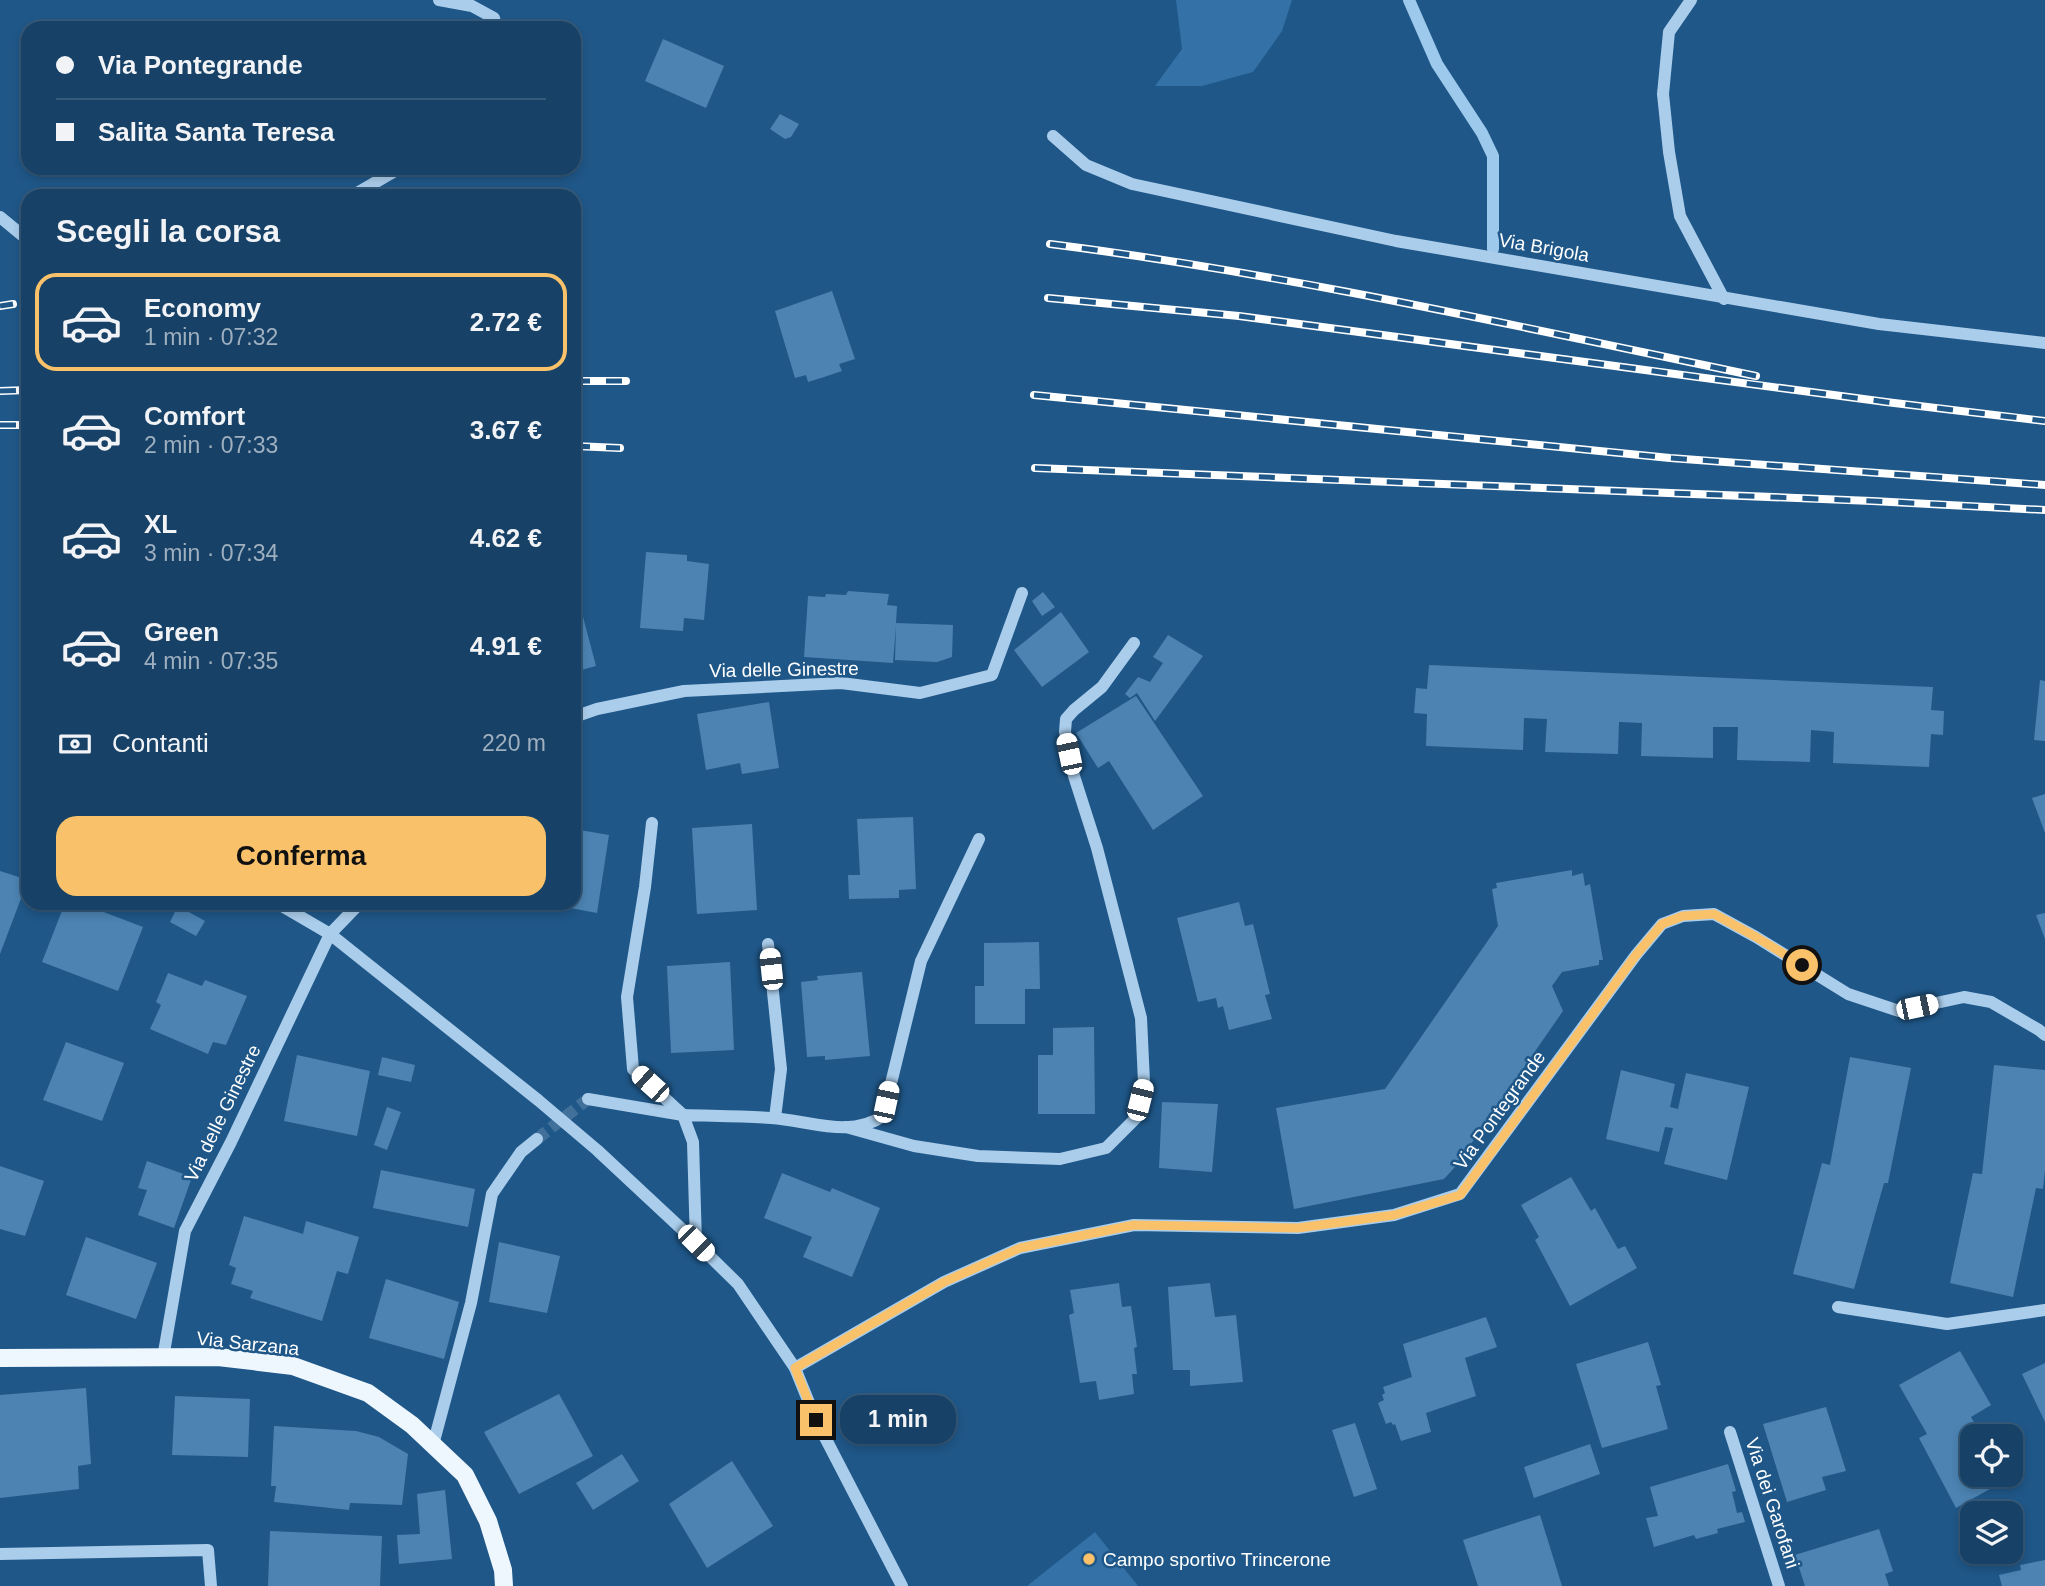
<!DOCTYPE html>
<html lang="it">
<head>
<meta charset="utf-8">
<style>
	body { margin:0; font-family:Arial,sans-serif; background:#244c6f; color:#f1f3f6; height:100vh; display:flex; flex-direction:column; font-size:26px; white-space:nowrap }
	* { box-sizing:border-box; margin:0 }
	p { font-size:23px; color:#9eafbf }
	.icon { flex:none; width:38px; height:38px; fill:none; stroke:currentColor; stroke-width:2; stroke-linecap:round; stroke-linejoin:round }
	.map { position:relative; flex:1; overflow:hidden }
	.panel { position:absolute; left:21px; top:189px; width:560px; height:721px; display:flex; flex-direction:column; background:#174166; border-radius:21px; box-shadow:0 4px 10px #0003,0 0 0 2px #365a7a }
	.panel>* { flex:none }
	.banner { position:absolute; left:21px; top:21px; width:560px; height:154px; border-radius:21px; box-shadow:0 4px 10px #0003,0 0 0 2px #365a7a; display:grid; align-content:center; height:154px; padding:0 35px; background:#174166 }
	.fabs { position:absolute; left:1960px; top:1424px; display:grid; gap:14px }
	.fabs a { display:grid; place-items:center; width:63px; height:63px; border-radius:14px; background:#174166; box-shadow:0 4px 10px #0003,0 0 0 2px #365a7a; font-size:35px }
	.end { position:absolute; width:32px; height:32px; margin:-16px; border:9px solid #f9c26a; background:#111; box-shadow:0 0 0 4px #111 }
	.from { border-radius:50% }
	.bubble { position:absolute; height:49px; border-radius:21px; background:#174166; box-shadow:0 4px 10px #0003,0 0 0 2px #365a7a; font-size:23px; font-weight:800; line-height:49px; text-align:center }
	.car { position:absolute; width:21px; height:42px; margin:-21px -10px; border-radius:9px; box-shadow:0 0 5px 2px #0007; background:linear-gradient(#fff 24%,#345 0 40%,#fff 0 76%,#345 0 86%,#fff 0) }
	.banner b { display:flex; align-items:center; gap:24px; height:66px; font-size:26px }
	.banner b+b { border-top:2px solid #365a7a }
	.banner i { width:18px; height:18px; background:#f1f3f6 }
	ul { padding:0; list-style:none }
	li { display:flex; align-items:center; gap:21px; height:98px; margin:0 14px 10px; padding:0 21px; border:4px solid transparent; border-radius:21px }
	li div { flex:1 }
	li b { display:block; font-size:26px }
	li em { font-style:normal; font-weight:800 }
	li.selected { border-color:#f9c26a }
	li>.icon { width:63px; height:63px; stroke-width:1.5 }
	h2 { padding:0 35px; font-size:32px; line-height:84px }
	.pay { display:flex; align-items:center; gap:18px; height:77px; padding:0 35px; font-size:26px }
	.pay p { margin-inline-start:auto }
	.button { display:flex; gap:14px; margin-top:auto; padding:14px 35px }
	.button a { flex:1; height:80px; border-radius:21px; background:#f9c26a; color:#111; font-size:28px; font-weight:800; line-height:80px; text-align:center }
	.map>svg:first-child { display:block }
	.green { fill:#3371a6 }
	.lines { fill:none; stroke-linecap:round; stroke-linejoin:round }
	.stream { stroke:#9dc9ec; stroke-width:12 }
	.building { fill:#4c83b2 }
	.minor-tunnel { stroke:#41709a; stroke-width:12; stroke-dasharray:12 6; stroke-linecap:butt }
	.minor { stroke:#aacdeb; stroke-width:12 }
	.major { stroke:#eef6fe; stroke-width:18 }
	.rail-casing { stroke:#fff; stroke-width:8 }
	.rail { stroke:#1f5788; stroke-width:5; stroke-dasharray:16; stroke-linecap:butt }
	.route { stroke:#f9c26a; stroke-width:9 }
	.poi-dot { fill:#f9c26a; stroke:#1f5788; stroke-width:2.5 }
	.labels { text-anchor:middle; stroke-width:5; stroke-linejoin:round; paint-order:stroke }
	.street-label { font-size:19px; fill:#fff; stroke:#1f5788 }
	.poi-label { font-size:19px; fill:#fff; stroke:#1f5788; text-anchor:start }
</style>
</head>
<body>
<div class="map">
<svg width="2045" height="1586" viewBox="0 0 2045 1586">
	<rect width="100%" height="100%" fill="#1f5788"/>
	<g class="green">
		<polygon points="1176,0 1292,0 1282,31 1253,72 1202,86 1155,86 1182,49"/>
		<polygon points="1095,1532 1138,1586 1027,1586"/>
	</g>
	<g class="lines">
		<polyline class="stream" points="1409,0 1437,64 1482,133 1493,156 1493,249"/>
	</g>
	<g class="building">
		<polygon points="663,39 724,66 706,108 645,81"/>
		<polygon points="780,114 799,124 791,137 785,139 770,129"/>
		<polygon points="832,291 855,359 839,364 842,371 821,378 808,382 806,375 795,378 775,311"/>
		<polygon points="646,552 687,555 687,561 709,564 704,620 684,618 683,631 640,628"/>
		<polygon points="848,591 889,594 887,605 897,606 896,623 953,625 952,657 937,662 895,660 896,626 893,663 804,657 808,596 825,597 826,594 846,595"/>
		<polygon points="1043,592 1055,607 1042,616 1032,601"/>
		<polygon points="577,594 596,666 574,672 574,595"/>
		<polygon points="1061,612 1089,652 1042,687 1014,650"/>
		<polygon points="1168,635 1203,656 1155,721 1137,693 1130,698 1125,694 1138,677 1150,682 1163,663 1153,657"/>
		<polygon points="1429,665 1933,687 1931,710 1944,711 1943,735 1931,734 1929,767 1833,763 1834,732 1811,730 1810,762 1737,760 1738,727 1713,727 1713,758 1641,756 1642,723 1619,722 1618,754 1545,752 1547,719 1524,718 1523,750 1426,746 1427,714 1414,713 1416,688 1427,689"/>
		<polygon points="2040,680 2045,681 2045,741 2034,740"/>
		<polygon points="1136,696 1203,796 1153,830 1109,761 1098,768 1076,733"/>
		<polygon points="769,702 779,768 742,774 740,763 706,770 697,714"/>
		<polygon points="2045,794 2045,833 2032,798"/>
		<polygon points="913,817 916,889 899,890 899,898 849,899 848,875 860,875 857,819"/>
		<polygon points="752,824 757,910 697,914 692,828"/>
		<polygon points="574,829 609,835 597,913 549,904 574,903"/>
		<polygon points="1572,870 1572,876 1583,873 1585,886 1590,884 1603,960 1599,960 1599,965 1562,972 1552,986 1563,1011 1455,1167 1444,1179 1294,1209 1276,1108 1385,1089 1498,926 1492,889 1497,888 1496,883"/>
		<polygon points="0,871 28,880 0,954"/>
		<polygon points="1239,902 1245,926 1253,924 1270,994 1265,995 1272,1019 1229,1030 1223,1006 1218,1008 1216,998 1198,1002 1177,918"/>
		<polygon points="65,903 80,903 143,927 118,991 42,962"/>
		<polygon points="178,906 205,921 196,936 170,922"/>
		<polygon points="2045,913 2045,939 2036,915"/>
		<polygon points="1039,942 1040,989 1025,989 1025,1024 975,1024 975,986 984,986 984,943"/>
		<polygon points="730,962 734,1050 671,1053 667,966"/>
		<polygon points="862,972 870,1056 825,1060 825,1056 807,1057 801,982 818,980 817,976"/>
		<polygon points="168,973 202,986 205,980 247,996 226,1045 213,1042 208,1054 150,1029 161,1005 156,1002"/>
		<polygon points="1094,1027 1095,1114 1038,1114 1038,1055 1053,1055 1053,1028"/>
		<polygon points="66,1042 124,1063 102,1121 43,1100"/>
		<polygon points="297,1055 370,1071 357,1136 284,1121"/>
		<polygon points="382,1057 415,1065 411,1082 378,1075"/>
		<polygon points="1850,1057 1911,1068 1888,1183 1884,1183 1854,1289 1793,1274 1822,1163 1830,1165"/>
		<polygon points="1994,1065 2045,1070 2045,1170 2043,1189 2036,1188 2013,1297 1950,1283 1973,1173 1982,1174"/>
		<polygon points="1621,1070 1675,1084 1670,1107 1678,1109 1686,1073 1749,1087 1727,1180 1664,1164 1673,1128 1665,1127 1659,1152 1606,1139"/>
		<polygon points="1162,1102 1218,1104 1212,1172 1159,1168"/>
		<polygon points="387,1107 401,1112 387,1150 374,1145"/>
		<polygon points="147,1161 192,1177 174,1228 138,1215 147,1190 138,1188"/>
		<polygon points="0,1166 44,1181 25,1236 0,1229"/>
		<polygon points="381,1170 475,1189 468,1227 373,1208"/>
		<polygon points="782,1173 830,1192 832,1188 880,1208 852,1277 803,1257 812,1237 764,1218"/>
		<polygon points="1571,1177 1591,1211 1595,1208 1618,1249 1625,1246 1637,1268 1570,1306 1535,1240 1539,1237 1521,1205"/>
		<polygon points="244,1216 303,1234 306,1221 359,1237 348,1274 337,1271 322,1321 250,1298 253,1291 231,1284 236,1268 229,1265"/>
		<polygon points="86,1237 157,1263 136,1319 66,1295"/>
		<polygon points="499,1242 560,1256 547,1313 489,1302"/>
		<polygon points="386,1279 459,1302 444,1359 369,1338"/>
		<polygon points="1119,1283 1122,1307 1131,1306 1137,1347 1134,1348 1137,1374 1132,1374 1134,1394 1099,1400 1096,1381 1080,1383 1069,1315 1074,1313 1070,1290"/>
		<polygon points="1210,1283 1215,1317 1236,1315 1243,1382 1190,1386 1190,1370 1173,1370 1168,1287"/>
		<polygon points="1486,1317 1497,1347 1465,1358 1476,1396 1426,1413 1431,1432 1401,1441 1395,1424 1393,1425 1391,1422 1386,1424 1378,1403 1384,1400 1382,1395 1385,1393 1383,1387 1412,1377 1403,1344"/>
		<polygon points="1648,1342 1661,1385 1656,1386 1668,1429 1602,1448 1576,1364"/>
		<polygon points="1960,1351 1991,1405 1971,1417 1982,1437 1972,1437 1972,1475 2003,1475 2006,1480 1956,1508 1919,1438 1927,1434 1899,1385"/>
		<polygon points="2045,1363 2045,1422 2022,1374"/>
		<polygon points="86,1388 91,1464 78,1466 79,1489 0,1498 0,1395"/>
		<polygon points="559,1394 593,1456 519,1494 484,1432"/>
		<polygon points="175,1396 250,1399 248,1457 172,1455"/>
		<polygon points="1826,1407 1846,1471 1822,1477 1826,1490 1787,1502 1763,1424"/>
		<polygon points="1355,1423 1377,1489 1354,1497 1332,1430"/>
		<polygon points="274,1426 356,1431 379,1437 408,1454 402,1505 350,1503 349,1510 274,1502 276,1486 271,1486"/>
		<polygon points="1590,1444 1600,1474 1534,1498 1524,1467"/>
		<polygon points="622,1454 639,1481 593,1510 576,1483"/>
		<polygon points="732,1461 773,1526 707,1568 669,1504"/>
		<polygon points="1728,1464 1736,1491 1732,1492 1737,1513 1742,1512 1745,1522 1717,1529 1718,1533 1696,1539 1694,1535 1654,1547 1646,1518 1658,1516 1650,1487"/>
		<polygon points="445,1490 452,1559 399,1564 397,1535 420,1534 417,1494"/>
		<polygon points="1540,1515 1562,1586 1478,1586 1463,1540"/>
		<polygon points="1879,1529 1893,1571 1885,1574 1889,1586 1805,1586 1795,1555"/>
		<polygon points="270,1531 382,1536 380,1586 268,1586"/>
		<polygon points="2045,1560 2045,1586 2002,1586 1999,1575 2021,1570 2020,1565"/>
	</g>
	<g class="lines">
		<polyline class="minor-tunnel" points="537,1139 588,1099"/>
		<g class="minor">
			<polyline points="439,0 472,6 494,18 496,28"/>
			<polyline points="1691,0 1669,32 1663,94 1669,152 1680,216 1724,299"/>
			<polyline points="1053,136 1086,165 1132,184 1396,241 1879,324 2045,343"/>
			<polyline points="352,196 400,168"/>
			<polyline points="0,217 28,240"/>
			<polyline points="574,717 597,709 684,691 841,683 920,693 992,675 1022,593"/>
			<polyline points="652,823 645,887 627,997 633,1069 683,1115"/>
			<polyline points="277,903 330,934 538,1100 597,1150 686,1233 738,1284 795,1368 816,1420 902,1586"/>
			<polyline points="768,944 781,1069 775,1118"/>
			<polyline points="588,1099 683,1115"/>
			<polyline points="846,1127 914,1146 978,1156 1060,1159 1106,1148 1136,1118 1144,1082 1141,1018 1097,848 1074,776 1065,732 1066,719 1074,710 1102,687 1134,643"/>
			<path d="M 696,1243 L 693,1142 L 683,1115 C 713,1116 742,1116 771,1118 C 808,1120 850,1139 883,1116 L 921,961 L 979,839"/>
			<polyline points="1838,1307 1947,1324 2045,1310"/>
			<polyline points="163,1358 185,1231 231,1142 330,934 360,903"/>
			<polyline points="795,1368 944,1282 1020,1248 1134,1225 1298,1228 1394,1215 1460,1194 1636,955 1662,924 1683,916 1714,914 1756,937 1848,994 1899,1011 1964,997 1991,1002 2039,1030 2045,1035"/>
			<polyline points="1730,1432 1779,1586"/>
			<polyline points="433,1445 471,1303 492,1194 521,1152 537,1139"/>
			<polyline points="0,1554 208,1550 211,1586"/>
		</g>
		<polyline class="major" points="0,1358 218,1357 293,1366 368,1393 412,1425 465,1475 488,1521 503,1570 504,1586"/>
		<g class="rail-casing">
			<g id="rail">
				<path d="M 1050,244 C 1288,274 1521,327 1756,376"/>
				<polyline points="1048,298 1239,316 1886,402 2045,421"/>
				<polyline points="0,306 13,304"/>
				<polyline points="574,381 626,381"/>
				<polyline points="0,391 28,390"/>
				<polyline points="1034,395 1670,458 2045,485"/>
				<polyline points="0,425 28,425"/>
				<polyline points="574,446 620,448"/>
				<polyline points="1035,468 1872,501 2045,510"/>
			</g>
		</g>
		<use href="#rail" class="rail"/>
	</g>
	<g class="lines">
		<polyline class="route" points="816,1420 795,1368 944,1282 1020,1248 1134,1225 1298,1228 1394,1215 1460,1195 1636,955 1662,924 1683,916 1714,914 1756,937 1802,965"/>
	</g>
	<circle class="poi-dot" cx="1089" cy="1559" r="7"/>
	<g class="labels">
		<g class="street-label">
			<text transform="translate(1544 247) rotate(10)" y="7">Via Brigola</text>
			<text transform="translate(784 669) rotate(-1)" y="7">Via delle Ginestre</text>
			<text transform="translate(1499 1110) rotate(-54)" y="7">Via Pontegrande</text>
			<text transform="translate(222 1113) rotate(-64)" y="7">Via delle Ginestre</text>
			<text transform="translate(248 1343) rotate(6)" y="7">Via Sarzana</text>
			<text transform="translate(1773 1503) rotate(72)" y="7">Via dei Garofani</text>
		</g>
		<g class="poi-label">
			<text x="1103" y="1566">Campo sportivo Trincerone</text>
		</g>
	</g>
</svg>
<div class="fabs">
<a><svg class="icon" aria-label="locate" viewBox="0 0 24 24"><circle cx="12" cy="12" r="6"/><path d="M12 2v4M12 18v4M2 12h4M18 12h4"/></svg></a>
<a><svg class="icon" aria-label="layers" viewBox="0 0 24 24"><path d="M12 4l9 5-9 5-9-5zM3 14l9 5 9-5"/></svg></a>
</div>
<i class="end from" style="left:1802px;top:965px"></i>
<i class="end" style="left:816px;top:1420px"></i>
<div class="bubble" style="left:840px;top:1395px;width:116px">1 min</div>
<i class="car" style="left:1069px;top:754px;rotate:348deg"></i>
<i class="car" style="left:771px;top:969px;rotate:354deg"></i>
<i class="car" style="left:1917px;top:1007px;rotate:78deg"></i>
<i class="car" style="left:650px;top:1084px;rotate:312deg"></i>
<i class="car" style="left:1140px;top:1100px;rotate:14deg"></i>
<i class="car" style="left:886px;top:1102px;rotate:12deg"></i>
<i class="car" style="left:696px;top:1243px;rotate:135deg"></i>
<div class="banner">
<b><i class="from"></i>Via Pontegrande</b>
<b><i></i>Salita Santa Teresa</b>
</div>
<section class="panel">
<h2>Scegli la corsa</h2>
<ul>
<li class="selected"><svg class="icon" aria-label="car" viewBox="0 0 24 24"><path d="M5 17H2v-5l4-1 3-4h7l3 4 3 1v5h-3M9 17h6M6 11h13"/><circle cx="7" cy="17" r="2"/><circle cx="17" cy="17" r="2"/></svg><div><b>Economy</b><p>1 min · 07:32</p></div><em>2.72 €</em></li>
<li><svg class="icon" aria-label="car" viewBox="0 0 24 24"><path d="M5 17H2v-5l4-1 3-4h7l3 4 3 1v5h-3M9 17h6M6 11h13"/><circle cx="7" cy="17" r="2"/><circle cx="17" cy="17" r="2"/></svg><div><b>Comfort</b><p>2 min · 07:33</p></div><em>3.67 €</em></li>
<li><svg class="icon" aria-label="car" viewBox="0 0 24 24"><path d="M5 17H2v-5l4-1 3-4h7l3 4 3 1v5h-3M9 17h6M6 11h13"/><circle cx="7" cy="17" r="2"/><circle cx="17" cy="17" r="2"/></svg><div><b>XL</b><p>3 min · 07:34</p></div><em>4.62 €</em></li>
<li><svg class="icon" aria-label="car" viewBox="0 0 24 24"><path d="M5 17H2v-5l4-1 3-4h7l3 4 3 1v5h-3M9 17h6M6 11h13"/><circle cx="7" cy="17" r="2"/><circle cx="17" cy="17" r="2"/></svg><div><b>Green</b><p>4 min · 07:35</p></div><em>4.91 €</em></li>
</ul>
<div class="pay"><svg class="icon" aria-label="cash" viewBox="0 0 24 24"><path d="M3 7h18v10H3z"/><circle cx="12" cy="12" r="2"/></svg>Contanti<p>220 m</p></div>
<div class="button"><a>Conferma</a></div>
</section>
</div>
</body>
</html>
